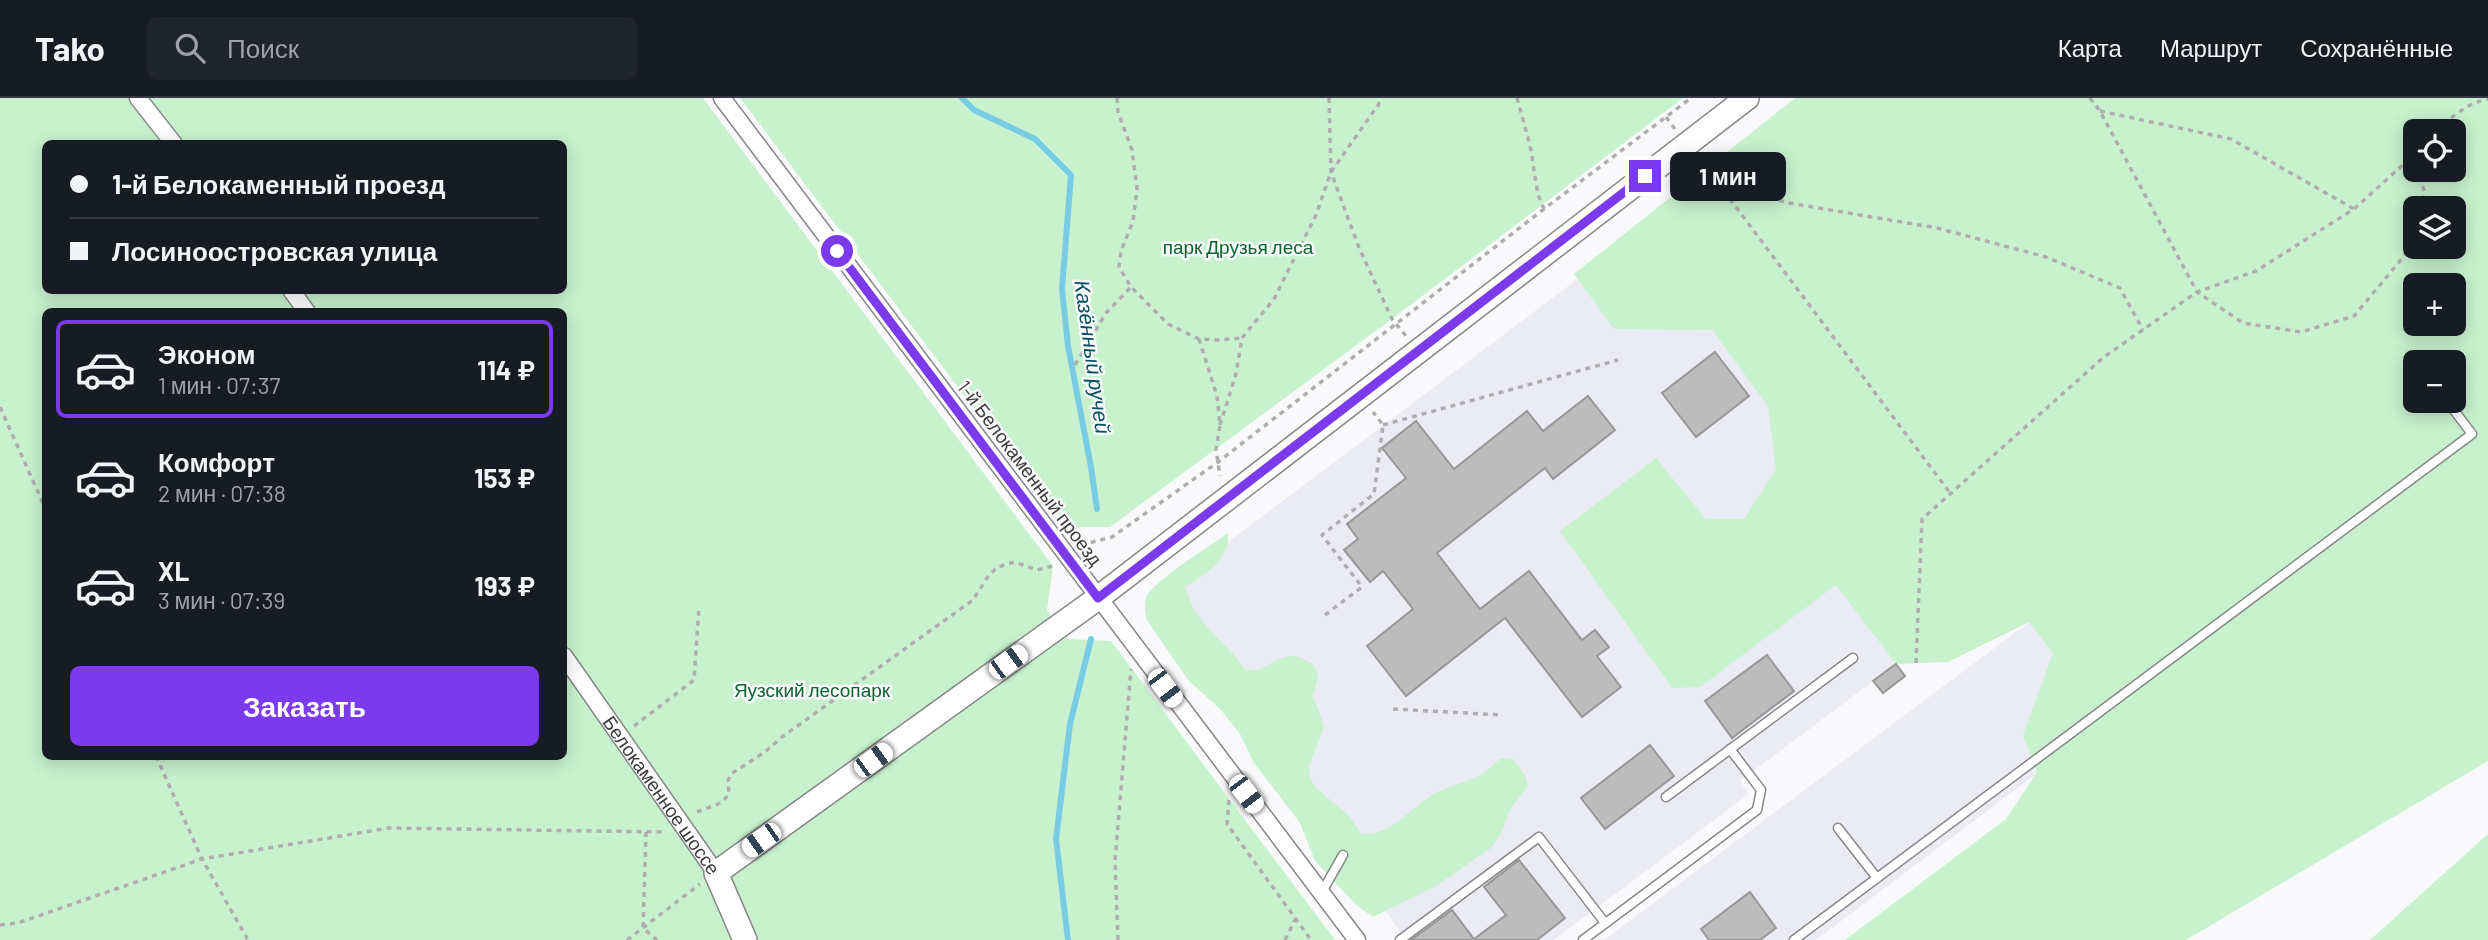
<!DOCTYPE html>
<html lang="ru">
<head>
<meta charset="utf-8">
<style>
	body { margin:0; font-family:Barlow,sans-serif; background:#20242c; color:#f1f3f6; height:100vh; display:flex; flex-direction:column; font-size:26px; white-space:nowrap }
	* { box-sizing:border-box; margin:0 }
	p { font-size:23px; color:#9ea1a6 }
	.icon { flex:none; width:38px; height:38px; fill:none; stroke:currentColor; stroke-width:2; stroke-linecap:round; stroke-linejoin:round }
	.map { position:relative; flex:1; overflow:hidden }
	.drawer { position:absolute; left:42px; top:210px; width:525px; height:452px; display:flex; flex-direction:column; background:#171b24; border-radius:10px; box-shadow:0 4px 18px #0003 }
	.drawer>* { flex:none }
	.guide { position:absolute; left:42px; top:42px; width:525px; height:154px; border-radius:10px; box-shadow:0 4px 18px #0003; display:grid; align-content:center; height:154px; padding:0 28px; background:#171b24 }
	.fabs { position:absolute; left:2403px; top:21px; display:grid; gap:14px }
	.fabs a { display:grid; place-items:center; width:63px; height:63px; border-radius:10px; background:#171b24; box-shadow:0 4px 18px #0003; font-size:35px }
	.end { position:absolute; width:32px; height:32px; margin:-16px; border:9px solid #7c3aed; background:#fff; box-shadow:0 0 0 4px #fff }
	.from { border-radius:50% }
	.bubble { position:absolute; height:49px; border-radius:10px; background:#171b24; box-shadow:0 4px 18px #0003; font-size:23px; font-weight:700; line-height:49px; text-align:center }
	.car { position:absolute; width:21px; height:42px; margin:-21px -10px; border-radius:9px; box-shadow:0 0 5px 2px #0007; background:linear-gradient(#fff 24%,#345 0 40%,#fff 0 76%,#345 0 86%,#fff 0) }
	.guide b { display:flex; align-items:center; gap:24px; height:66px; font-size:26px }
	.guide b+b { border-top:2px solid #363941 }
	.guide i { width:18px; height:18px; background:#f1f3f6 }
	ul { padding:12px 0 0; list-style:none }
	li { display:flex; align-items:center; gap:21px; height:98px; margin:0 14px 10px; padding:0 14px; border:4px solid transparent; border-radius:10px }
	li div { flex:1 }
	li b { display:block; font-size:26px }
	li em { font-style:normal; font-weight:700 }
	li.selected { border-color:#7c3aed }
	li>.icon { width:63px; height:63px; stroke-width:1.5 }
	.primary-button { display:flex; gap:14px; margin-top:auto; padding:14px 28px }
	.primary-button a { flex:1; height:80px; border-radius:10px; background:#7c3aed; color:#fff; font-size:28px; font-weight:700; line-height:80px; text-align:center }
	header { display:flex; align-items:center; gap:42px; box-sizing:border-box; height:98px; padding:0 35px; background:#171b24; border-bottom:2px solid #363941 }
	header strong { font-size:33px }
	nav { display:flex; gap:38px; margin-inline-start:auto; font-size:24px }
	.search { width:490px; height:63px; background:#20242c; display:flex; align-items:center; gap:18px; box-sizing:border-box; padding:0 24px; border-radius:10px; color:#9ea1a6; font-size:26px }
	.map>svg:first-child { display:block }
	.built { fill:#ebebf4; fill-rule:evenodd }
	.green { fill:#c8f2ce; fill-rule:evenodd }
	.lines { fill:none; stroke-linecap:round; stroke-linejoin:round }
	.stream { stroke:#7acce5; stroke-width:6 }
	.building { fill:#bcbcbd; stroke:#979798; stroke-width:2 }
	.lane-casing { stroke:#878788; stroke-width:11 }
	.street-casing { stroke:#878788; stroke-width:19 }
	.secondary-casing { stroke:#878788; stroke-width:26 }
	.path { stroke:#aeaeaf; stroke-width:3.5; stroke-dasharray:5 5; stroke-linecap:butt }
	.lane { stroke:#fff; stroke-width:8 }
	.street { stroke:#fff; stroke-width:16 }
	.secondary { stroke:#fff; stroke-width:23 }
	.route { stroke:#7c3aed; stroke-width:9 }
	.labels { text-anchor:middle; stroke-width:5; stroke-linejoin:round; paint-order:stroke }
	.park-label { font-size:19px; fill:#0d642c; stroke:#f9f9fb }
	.street-label { font-size:19px; fill:#3b3b3b; stroke:#f9f9fb }
	.water-label { font-size:21px; font-style:italic; fill:#075062; stroke:#f9f9fb }
</style>
</head>
<body>
<header>
<strong>Tako</strong>
<div class="search"><svg class="icon" aria-label="search" viewBox="0 0 24 24"><circle cx="10" cy="10" r="6"/><path d="M15 15l6 6"/></svg>Поиск</div>
<nav><a>Карта</a><a>Маршрут</a><a>Сохранённые</a></nav>
</header>
<div class="map">
<svg width="2488" height="842" viewBox="0 0 2488 842">
	<rect width="100%" height="100%" fill="#f9f9fb"/>
	<g class="built">
		<polygon points="1652,125 1898,451 1841,493 1896,566 1740,683 1749,696 1554,842 1407,842 1151,502"/>
		<path d="M 2488,196 L 2488,336 L 1816,842 L 1604,842 L 2428,226 L 2454,226 ZM 2415,264 L 2454,264 L 2454,303 L 2415,303 Z"/>
	</g>
	<g class="green">
		<path d="M 0,0 L 703,0 L 1053,468 L 1047,512 L 1068,541 L 1111,543 L 1335,842 L 0,842 ZM 46,46 L 564,46 L 564,192 L 46,192 ZM 46,214 L 564,214 L 564,658 L 46,658 Z"/>
		<polygon points="740,0 1683,0 1392,221 1110,429 1077,429 1052,414"/>
		<path d="M 1795,0 L 2488,0 L 2488,663 L 2186,842 L 1845,842 L 2006,721 L 2037,674 L 2023,637 L 2053,555 L 2029,524 L 1948,564 L 1896,566 L 1836,487 L 1700,589 L 1672,590 L 1560,433 L 1656,360 L 1706,421 L 1744,421 L 1776,371 L 1768,308 L 1712,232 L 1614,231 L 1574,176 ZM 2415,33 L 2454,33 L 2454,72 L 2415,72 ZM 2415,110 L 2454,110 L 2454,149 L 2415,149 ZM 2415,187 L 2454,187 L 2454,226 L 2415,226 ZM 2415,264 L 2454,264 L 2454,303 L 2415,303 Z"/>
		<path d="M 1228,435 C 1230,463 1206,476 1185,489 C 1189,498 1191,507 1196,515 C 1210,536 1232,550 1245,572 C 1265,576 1275,557 1293,558 C 1300,558 1308,563 1314,567 L 1318,577 L 1313,598 L 1324,628 L 1309,669 L 1310,679 L 1315,689 L 1348,717 L 1361,735 C 1391,740 1411,708 1435,695 C 1451,687 1470,684 1485,674 C 1491,670 1496,664 1501,660 L 1513,661 L 1525,677 L 1528,688 L 1509,713 L 1503,732 L 1491,750 L 1436,788 L 1373,819 L 1356,807 L 1315,763 L 1300,725 L 1254,665 L 1240,636 L 1221,612 L 1188,582 L 1147,522 C 1145,515 1144,507 1146,500 C 1152,483 1211,448 1228,435 Z"/>
		<polygon points="2488,736 2488,842 2370,842"/>
	</g>
	<g class="lines">
		<g class="stream">
			<polyline points="962,0 974,12 1035,41 1071,77 1062,191 1068,248 1091,369 1097,411"/>
			<polyline points="1068,842 1056,741 1070,626 1091,541"/>
		</g>
	</g>
	<g class="building">
		<polygon points="1715,254 1749,298 1696,339 1662,295"/>
		<polygon points="1588,298 1615,332 1553,381 1545,370 1437,455 1480,511 1529,473 1582,542 1595,532 1609,549 1597,558 1621,589 1582,619 1505,520 1406,598 1367,548 1413,511 1383,473 1370,484 1344,452 1358,441 1347,426 1406,380 1382,350 1416,323 1454,371 1527,313 1543,333"/>
		<polygon points="1767,557 1794,593 1732,640 1705,603"/>
		<polygon points="1896,566 1905,578 1883,595 1873,583"/>
		<polygon points="1650,647 1674,678 1605,731 1581,700"/>
		<polygon points="1519,762 1565,820 1537,842 1411,842 1452,812 1474,841 1506,817 1484,789"/>
		<polygon points="1750,794 1776,830 1760,842 1709,842 1701,831"/>
	</g>
	<g class="lines">
		<g class="lane-casing">
			<g id="lane">
				<polyline points="1666,699 1853,560"/>
				<polyline points="1838,730 1877,780"/>
				<polyline points="1322,794 1343,757"/>
				<polyline points="1400,842 1539,739 1605,825"/>
				<polyline points="1583,842 1757,712 1761,692 1730,651"/>
				<polyline points="1794,842 2472,336 2447,303"/>
			</g>
		</g>
		<g class="street-casing">
			<g id="street">
				<polyline points="138,0 174,46"/>
				<polyline points="722,0 1357,842"/>
				<polyline points="291,192 307,214"/>
				<path id="s1" d="M 564,558 L 716,775"/>
			</g>
		</g>
		<g class="secondary-casing">
			<polyline id="secondary" points="745,842 716,775 1098,500 1747,0"/>
		</g>
		<g class="path">
			<polyline points="1117,0 1118,14 1132,52 1137,91 1133,123 1121,153 1119,169 1131,189 1168,226 1199,241 1217,242 1242,240"/>
			<polyline points="1329,0 1331,74 1359,150 1392,221 1406,238"/>
			<polyline points="1517,0 1530,47 1538,97 1544,111"/>
			<polyline points="2090,0 2100,13 2197,194 2243,225 2301,234 2354,218 2415,145"/>
			<polyline points="2100,13 2231,41 2354,111"/>
			<polyline points="1666,19 1675,31"/>
			<path d="M 2436,33 C 2450,20 2469,4 2488,1"/>
			<polyline points="1700,61 1950,395"/>
			<polyline points="2410,61 2425,94 2422,110"/>
			<polyline points="1721,87 1789,105 1937,130 2046,159 2120,190 2143,232"/>
			<polyline points="1199,241 1217,298 1220,327 1216,351 1220,378"/>
			<polyline points="1075,267 1106,215 1131,189"/>
			<polyline points="0,309 46,412"/>
			<polyline points="1220,327 1236,276 1242,240 1274,201 1316,117 1331,74 1383,0"/>
			<polyline points="1383,327 1618,262"/>
			<polyline points="1081,447 1112,439 1218,364 1544,111 1691,0"/>
			<polyline points="1325,517 1362,489 1322,437 1374,396 1383,327 1373,314"/>
			<polyline points="1916,565 1922,421 2104,259 2197,194 2256,173 2354,111 2415,56"/>
			<polyline points="1393,611 1502,617"/>
			<polyline points="634,628 694,582 699,509"/>
			<polyline points="156,658 202,761 248,842"/>
			<polyline points="1229,702 1227,726 1311,842"/>
			<polyline points="697,714 721,705 729,696 728,683 731,676 765,654 782,639 973,502 989,477 998,469 1014,464 1037,472 1053,468"/>
			<polyline points="646,734 643,830 657,842"/>
			<polyline points="0,827 18,825 202,761 389,730 666,734"/>
			<polyline points="627,842 700,786"/>
			<polyline points="1118,842 1115,763 1131,571"/>
			<polyline points="1285,842 1295,822"/>
		</g>
		<use href="#lane" class="lane"/>
		<use href="#street" class="street"/>
		<use href="#secondary" class="secondary"/>
	</g>
	<g class="lines">
		<polyline class="route" points="837,153 1098,500 1645,78"/>
	</g>
	<g class="labels">
		<g class="park-label">
			<text x="1238" y="156">парк Друзья леса</text>
			<text x="812" y="599">Яузский лесопарк</text>
		</g>
		<g class="street-label">
			<text transform="translate(1030 375) rotate(53)" y="7">1-й Белокаменный проезд</text>
			<text dy="7" stroke="none"><textPath href="#s1" startOffset="170">Белокаменное шоссе</textPath></text>
		</g>
		<g class="water-label">
			<text transform="translate(1092 259) rotate(82)" y="7">Казённый ручей</text>
		</g>
	</g>
</svg>
<div class="fabs">
<a><svg class="icon" aria-label="locate" viewBox="0 0 24 24"><circle cx="12" cy="12" r="6"/><path d="M12 2v4M12 18v4M2 12h4M18 12h4"/></svg></a>
<a><svg class="icon" aria-label="layers" viewBox="0 0 24 24"><path d="M12 4l9 5-9 5-9-5zM3 14l9 5 9-5"/></svg></a>
<a>+</a>
<a>−</a>
</div>
<i class="end from" style="left:837px;top:153px"></i>
<i class="end" style="left:1645px;top:78px"></i>
<div class="bubble" style="left:1670px;top:54px;width:116px">1 мин</div>
<i class="car" style="left:1008px;top:564px;rotate:54deg"></i>
<i class="car" style="left:1165px;top:590px;rotate:143deg"></i>
<i class="car" style="left:873px;top:662px;rotate:54deg"></i>
<i class="car" style="left:1246px;top:696px;rotate:143deg"></i>
<i class="car" style="left:761px;top:742px;rotate:235deg"></i>
<div class="guide">
<b><i class="from"></i>1-й Белокаменный проезд</b>
<b><i></i>Лосиноостровская улица</b>
</div>
<section class="drawer">
<ul>
<li class="selected"><svg class="icon" aria-label="car" viewBox="0 0 24 24"><path d="M5 17H2v-5l4-1 3-4h7l3 4 3 1v5h-3M9 17h6M6 11h13"/><circle cx="7" cy="17" r="2"/><circle cx="17" cy="17" r="2"/></svg><div><b>Эконом</b><p>1 мин · 07:37</p></div><em>114 ₽</em></li>
<li><svg class="icon" aria-label="car" viewBox="0 0 24 24"><path d="M5 17H2v-5l4-1 3-4h7l3 4 3 1v5h-3M9 17h6M6 11h13"/><circle cx="7" cy="17" r="2"/><circle cx="17" cy="17" r="2"/></svg><div><b>Комфорт</b><p>2 мин · 07:38</p></div><em>153 ₽</em></li>
<li><svg class="icon" aria-label="car" viewBox="0 0 24 24"><path d="M5 17H2v-5l4-1 3-4h7l3 4 3 1v5h-3M9 17h6M6 11h13"/><circle cx="7" cy="17" r="2"/><circle cx="17" cy="17" r="2"/></svg><div><b>XL</b><p>3 мин · 07:39</p></div><em>193 ₽</em></li>
</ul>
<div class="primary-button"><a>Заказать</a></div>
</section>
</div>
</body>
</html>
